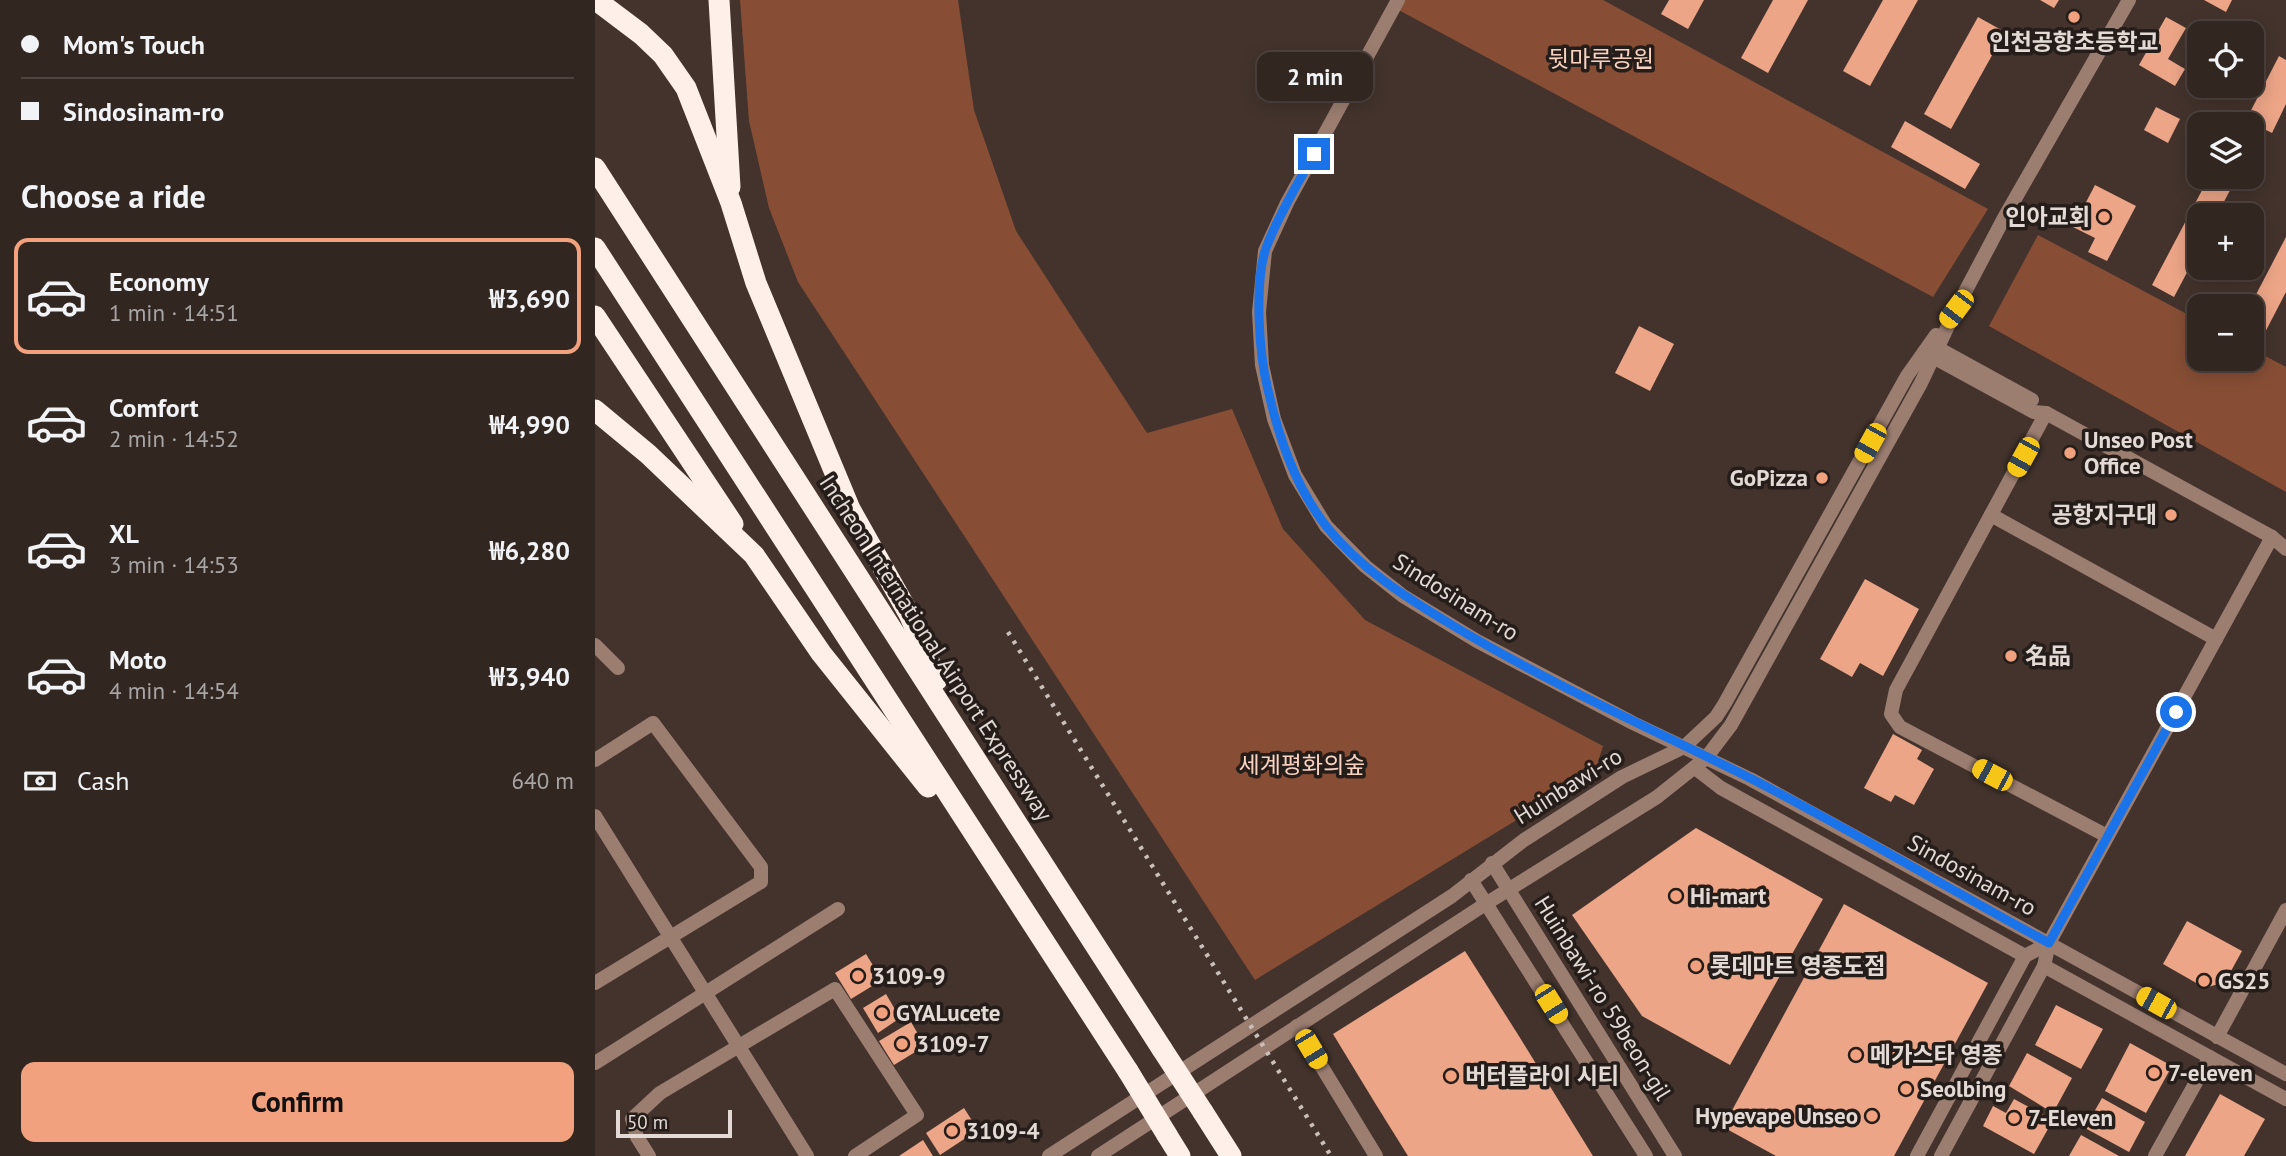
<!DOCTYPE html>
<html lang="en">
<head>
<meta charset="utf-8">
<style>
	body { margin:0; font-family:"PT Sans","Noto Sans KR",sans-serif; background:#3a2e2a; color:#f1f3f6; height:100vh; display:flex; flex-direction:column; font-size:26px; white-space:nowrap }
	* { box-sizing:border-box; margin:0 }
	p { font-size:23px; color:#a8a5a5 }
	.icon { flex:none; width:38px; height:38px; fill:none; stroke:currentColor; stroke-width:2; stroke-linecap:round; stroke-linejoin:round }
	.map { position:relative; flex:1; overflow:hidden }
	.details { display:flex; flex-direction:column; background:#322621; width:595px }
	.details>* { flex:none }
	.top-card { display:grid; align-content:center; height:154px; padding:0 21px; background:#322621 }
	.buttons { position:absolute; left:1592px; top:21px; display:grid; gap:14px }
	.buttons a { display:grid; place-items:center; width:77px; height:77px; border-radius:14px; background:#322621; box-shadow:0 4px 18px #0003,0 0 0 2px #4d433f; font-size:35px }
	.scale { position:absolute; left:21px; bottom:18px; width:116px; box-sizing:border-box; padding-left:7px; border:4px solid #e4dad5; border-top:0; font-size:19px; line-height:24px; white-space:nowrap; color:#e4dad5; -webkit-text-stroke:5px #241d19; paint-order:stroke }
	.end { position:absolute; width:32px; height:32px; margin:-16px; border:9px solid #1a73e8; background:#fff; box-shadow:0 0 0 4px #fff }
	.from { border-radius:50% }
	.bubble { position:absolute; height:49px; border-radius:14px; background:#322621; box-shadow:0 4px 18px #0003,0 0 0 2px #4d433f; font-size:23px; font-weight:700; line-height:49px; text-align:center }
	.car { position:absolute; width:21px; height:42px; margin:-21px -10px; border-radius:9px; box-shadow:0 0 5px 2px #0007; background:linear-gradient(#f5c518 24%,#345 0 40%,#f5c518 0 76%,#345 0 86%,#f5c518 0) }
	.top-card b { display:flex; align-items:center; gap:24px; height:66px; font-size:26px }
	.top-card b+b { border-top:2px solid #4d433f }
	.top-card i { width:18px; height:18px; background:#f1f3f6 }
	ul { padding:0; list-style:none }
	li { display:flex; align-items:center; gap:21px; height:116px; margin:0 14px 10px; padding:0 7px; border:4px solid transparent; border-radius:14px }
	li div { flex:1 }
	li b { display:block; font-size:26px }
	li em { font-style:normal; font-weight:700 }
	li.active { border-color:#f2a17e }
	li>.icon { width:63px; height:63px; stroke-width:1.5 }
	h2 { padding:0 21px; font-size:32px; line-height:84px }
	.pay { display:flex; align-items:center; gap:18px; height:77px; padding:0 21px; font-size:26px }
	.pay p { margin-inline-start:auto }
	.cta { display:flex; gap:14px; margin-top:auto; padding:14px 21px }
	.cta a { flex:1; height:80px; border-radius:14px; background:#f2a17e; color:#111; font-size:28px; font-weight:700; line-height:80px; text-align:center }
	main { display:flex; flex:1; min-height:0 }
	.map>svg:first-child { display:block }
	.green { fill:#874e35 }
	.building { fill:#eca587 }
	.lines { fill:none; stroke-linecap:round; stroke-linejoin:round }
	.minor { stroke:#9c7e71; stroke-width:14 }
	.tertiary { stroke:#9c7e71; stroke-width:14 }
	.motorway { stroke:#feefe8; stroke-width:21 }
	.rail { stroke:#cabfba; stroke-width:4.5; stroke-dasharray:3.5 7; stroke-linecap:butt }
	.motorway-bridge { stroke:#feefe8; stroke-width:21 }
	.route { stroke:#1a73e8; stroke-width:9 }
	.poi-dot { fill:#f2a17e; stroke:#241d19; stroke-width:2.5 }
	.labels { text-anchor:middle; stroke-width:7; stroke-linejoin:round; paint-order:stroke }
	.poi-label { font-size:23px; font-weight:bold; fill:#e4dad5; stroke:#241d19; text-anchor:start }
	.park-label { font-size:23px; fill:#fad2c2; stroke:#241d19 }
	.street-label { font-size:23px; fill:#e4dad5; stroke:#241d19 }
</style>
</head>
<body>
<main>
<section class="details">
<div class="top-card">
<b><i class="from"></i>Mom's Touch</b>
<b><i></i>Sindosinam-ro</b>
</div>
<h2>Choose a ride</h2>
<ul>
<li class="active"><svg class="icon" aria-label="car" viewBox="0 0 24 24"><path d="M5 17H2v-5l4-1 3-4h7l3 4 3 1v5h-3M9 17h6M6 11h13"/><circle cx="7" cy="17" r="2"/><circle cx="17" cy="17" r="2"/></svg><div><b>Economy</b><p>1 min · 14:51</p></div><em>₩3,690</em></li>
<li><svg class="icon" aria-label="car" viewBox="0 0 24 24"><path d="M5 17H2v-5l4-1 3-4h7l3 4 3 1v5h-3M9 17h6M6 11h13"/><circle cx="7" cy="17" r="2"/><circle cx="17" cy="17" r="2"/></svg><div><b>Comfort</b><p>2 min · 14:52</p></div><em>₩4,990</em></li>
<li><svg class="icon" aria-label="car" viewBox="0 0 24 24"><path d="M5 17H2v-5l4-1 3-4h7l3 4 3 1v5h-3M9 17h6M6 11h13"/><circle cx="7" cy="17" r="2"/><circle cx="17" cy="17" r="2"/></svg><div><b>XL</b><p>3 min · 14:53</p></div><em>₩6,280</em></li>
<li><svg class="icon" aria-label="car" viewBox="0 0 24 24"><path d="M5 17H2v-5l4-1 3-4h7l3 4 3 1v5h-3M9 17h6M6 11h13"/><circle cx="7" cy="17" r="2"/><circle cx="17" cy="17" r="2"/></svg><div><b>Moto</b><p>4 min · 14:54</p></div><em>₩3,940</em></li>
</ul>
<div class="pay"><svg class="icon" aria-label="cash" viewBox="0 0 24 24"><path d="M3 7h18v10H3z"/><circle cx="12" cy="12" r="2"/></svg>Cash<p>640 m</p></div>
<div class="cta"><a>Confirm</a></div>
</section>
<div class="map">
<svg width="1691" height="1156" viewBox="0 0 1691 1156">
	<rect width="100%" height="100%" fill="#43332c"/>
	<g class="green">
		<polygon points="145,0 363,0 379,110 421,231 552,433 637,409 688,529 770,620 1008,746 1000,772 660,980 203,282 174,208 154,121"/>
		<polygon points="803,0 1008,0 1393,209 1338,297 798,7"/>
		<polygon points="1443,235 1605,321 1605,359 1657,359 1657,349 1691,367 1691,492 1394,326"/>
	</g>
	<g class="building">
		<polygon points="1074,0 1109,0 1093,29 1066,14"/>
		<polygon points="1178,0 1213,0 1173,73 1146,58"/>
		<polygon points="1288,0 1323,0 1275,86 1248,71"/>
		<polygon points="1445,0 1464,0 1459,8"/>
		<polygon points="1609,0 1637,0 1631,12"/>
		<polygon points="1383,17 1410,32 1356,129 1329,114"/>
		<polygon points="1571,17 1591,28 1573,59 1590,69 1580,86 1544,65"/>
		<polygon points="1684,56 1691,60 1691,104 1677,133 1651,120"/>
		<polygon points="1561,107 1585,119 1573,143 1549,130"/>
		<polygon points="1310,121 1385,164 1370,189 1296,147"/>
		<polygon points="1614,177 1642,177 1622,215 1605,215 1605,248 1579,297 1557,285"/>
		<polygon points="1500,185 1541,206 1512,261 1493,252 1500,238 1478,227"/>
		<polygon points="1691,237 1691,292 1664,344 1657,341 1655,306"/>
		<polygon points="1044,326 1079,344 1055,391 1020,373"/>
		<polygon points="1270,579 1324,609 1288,676 1265,663 1257,677 1225,659"/>
		<polygon points="1298,734 1327,750 1322,759 1339,769 1319,805 1300,795 1296,802 1269,788"/>
		<polygon points="1101,828 1228,899 1135,1065 1047,1016 977,915"/>
		<polygon points="1249,904 1393,983 1299,1156 1181,1156 1128,1127"/>
		<polygon points="1592,921 1647,951 1630,982 1610,988 1568,964"/>
		<polygon points="870,951 922,1033 998,1156 813,1156 780,1103 738,1034"/>
		<polygon points="271,954 287,980 256,999 240,973"/>
		<polygon points="291,994 305,1018 283,1033 268,1008"/>
		<polygon points="1461,1005 1508,1029 1486,1069 1440,1045"/>
		<polygon points="316,1022 330,1046 299,1065 284,1041"/>
		<polygon points="1535,1043 1577,1066 1551,1113 1510,1091"/>
		<polygon points="1432,1053 1477,1078 1458,1113 1414,1086"/>
		<polygon points="1625,1094 1670,1119 1649,1156 1590,1156"/>
		<polygon points="1507,1098 1550,1122 1534,1152 1490,1128"/>
		<polygon points="1419,1099 1458,1120 1439,1154 1388,1126 1398,1106 1411,1113"/>
		<polygon points="369,1108 383,1130 345,1155 331,1133"/>
		<polygon points="1486,1135 1524,1156 1474,1156"/>
		<polygon points="328,1140 338,1156 304,1156"/>
	</g>
	<g class="lines">
		<g class="minor">
			<polyline points="1335,344 1437,400"/>
			<polyline points="1329,352 1439,412 1451,413 1677,537 1691,549"/>
			<polyline points="1451,413 1301,690 1296,714 1305,727 1512,836"/>
			<polyline points="1396,515 1621,639"/>
			<polyline points="0,645 23,668"/>
			<polyline points="0,760 58,723 166,867 166,882 0,983"/>
			<polyline points="1100,768 1126,788"/>
			<polyline points="0,816 212,1156"/>
			<polyline points="897,863 1080,1156"/>
			<polyline points="876,880 1051,1156"/>
			<polyline points="702,1026 781,1156"/>
			<polyline points="1622,1037 1691,910"/>
			<polyline points="0,1063 243,909"/>
			<polyline points="54,1156 42,1137 37,1119 65,1093 240,989 322,1115 260,1156"/>
			<polyline points="1322,1156 1430,956 1454,943"/>
			<polyline points="1346,1156 1449,966 1454,943 1677,537"/>
			<polyline points="1560,1156 1615,1057"/>
		</g>
		<g class="tertiary">
			<polyline points="803,0 692,203 670,251 664,312 667,365 679,419 700,475 731,526 770,566 808,596 882,641 1038,723 1155,779 1691,1074"/>
			<polyline points="1126,788 1430,956"/>
			<polyline points="1449,966 1691,1099"/>
			<polyline points="454,1156 857,896 929,840 1027,777 1089,747 1121,717 1130,703 1312,376 1341,335"/>
			<polyline points="503,1156 892,903 1062,797 1111,758 1136,725 1326,383 1361,309 1409,218 1534,0"/>
		</g>
		<g class="motorway">
			<polyline points="1,0 46,34 68,55 91,88 136,203 161,283 255,509 314,614 342,680"/>
			<polyline points="124,0 135,187"/>
			<polyline points="0,168 567,1049"/>
			<polyline points="0,248 533,1071"/>
			<polyline points="0,316 138,524"/>
			<polyline points="0,410 53,454 159,555 226,653 333,787"/>
			<polyline points="608,1112 636,1156"/>
			<polyline points="572,1135 585,1156"/>
		</g>
		<polyline class="rail" points="413,632 736,1156"/>
		<g class="motorway-bridge">
			<polyline points="567,1049 608,1112"/>
			<polyline points="533,1071 572,1135"/>
		</g>
	</g>
	<g class="lines">
		<path class="route" d="M 719,154 C 702,185 683,216 671,248 C 659,283 664,354 673,390 C 684,438 700,486 731,526 C 764,568 812,598 857,625 C 953,683 1055,728 1155,778 C 1256,830 1354,889 1454,943 L 1581,712"/>
	</g>
	<g class="poi-dot">
		<circle cx="1479" cy="17" r="7"/>
		<circle cx="1509" cy="217" r="7"/>
		<circle cx="1475" cy="453" r="7"/>
		<circle cx="1227" cy="478" r="7"/>
		<circle cx="1576" cy="515" r="7"/>
		<circle cx="1416" cy="656" r="7"/>
		<circle cx="1081" cy="896" r="7"/>
		<circle cx="1101" cy="966" r="7"/>
		<circle cx="263" cy="976" r="7"/>
		<circle cx="1609" cy="981" r="7"/>
		<circle cx="287" cy="1013" r="7"/>
		<circle cx="307" cy="1044" r="7"/>
		<circle cx="1261" cy="1055" r="7"/>
		<circle cx="1559" cy="1073" r="7"/>
		<circle cx="856" cy="1076" r="7"/>
		<circle cx="1311" cy="1089" r="7"/>
		<circle cx="1277" cy="1116" r="7"/>
		<circle cx="1419" cy="1118" r="7"/>
		<circle cx="357" cy="1131" r="7"/>
	</g>
	<g class="labels">
		<g class="poi-label">
			<text x="1479" y="50" text-anchor="middle">인천공항초등학교</text>
			<text x="1495" y="225" text-anchor="end">인아교회</text>
			<text x="1489" y="448">Unseo Post<tspan x="1489" dy="26">Office</tspan></text>
			<text x="1213" y="486" text-anchor="end">GoPizza</text>
			<text x="1562" y="523" text-anchor="end">공항지구대</text>
			<text x="1430" y="664">名品</text>
			<text x="1095" y="904">Hi-mart</text>
			<text x="1115" y="974">롯데마트 영종도점</text>
			<text x="277" y="984">3109-9</text>
			<text x="1623" y="989">GS25</text>
			<text x="301" y="1021">GYALucete</text>
			<text x="321" y="1052">3109-7</text>
			<text x="1275" y="1063">메가스타 영종</text>
			<text x="1573" y="1081">7-eleven</text>
			<text x="870" y="1084">버터플라이 시티</text>
			<text x="1325" y="1097">Seolbing</text>
			<text x="1263" y="1124" text-anchor="end">Hypevape Unseo</text>
			<text x="1433" y="1126">7-Eleven</text>
			<text x="371" y="1139">3109-4</text>
		</g>
		<g class="park-label">
			<text x="1006" y="67">뒷마루공원</text>
			<text x="707" y="773">세계평화의숲</text>
		</g>
		<g class="street-label">
			<text transform="translate(861 597) rotate(32)" y="8">Sindosinam-ro</text>
			<text transform="translate(341 648) rotate(57)" y="8">Incheon International Airport Expressway</text>
			<text transform="translate(973 786) rotate(-32)" y="8">Huinbawi-ro</text>
			<text transform="translate(1377 875) rotate(29)" y="8">Sindosinam-ro</text>
			<text transform="translate(1008 998) rotate(58)" y="8">Huinbawi-ro 59beon-gil</text>
		</g>
	</g>
</svg>
<div class="buttons">
<a><svg class="icon" aria-label="locate" viewBox="0 0 24 24"><circle cx="12" cy="12" r="6"/><path d="M12 2v4M12 18v4M2 12h4M18 12h4"/></svg></a>
<a><svg class="icon" aria-label="layers" viewBox="0 0 24 24"><path d="M12 4l9 5-9 5-9-5zM3 14l9 5 9-5"/></svg></a>
<a>+</a>
<a>−</a>
</div>
<div class="scale">50 m</div>
<i class="end from" style="left:1581px;top:712px"></i>
<i class="end" style="left:719px;top:154px"></i>
<div class="bubble" style="left:662px;top:52px;width:116px">2 min</div>
<i class="car" style="left:1361px;top:309px;rotate:217deg"></i>
<i class="car" style="left:1275px;top:443px;rotate:209deg"></i>
<i class="car" style="left:1428px;top:457px;rotate:209deg"></i>
<i class="car" style="left:1397px;top:775px;rotate:298deg"></i>
<i class="car" style="left:1561px;top:1003px;rotate:299deg"></i>
<i class="car" style="left:956px;top:1004px;rotate:148deg"></i>
<i class="car" style="left:716px;top:1049px;rotate:149deg"></i>
</div>
</main>
</body>
</html>
